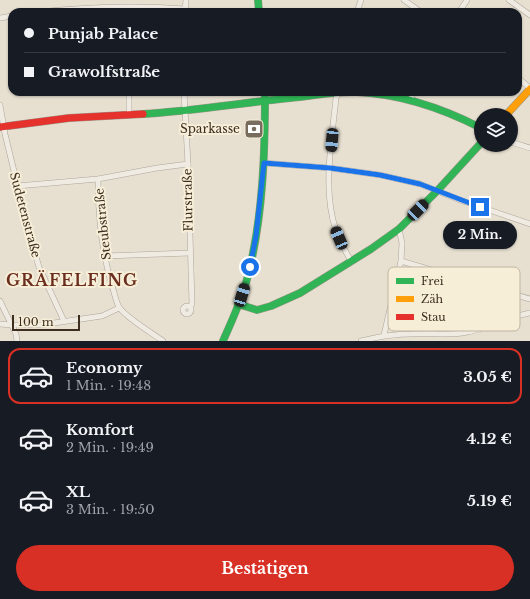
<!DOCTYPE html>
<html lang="de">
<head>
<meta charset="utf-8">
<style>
	body { margin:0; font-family:"Libre Baskerville",serif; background:#20242c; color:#f1f3f6; height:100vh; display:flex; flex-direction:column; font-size:15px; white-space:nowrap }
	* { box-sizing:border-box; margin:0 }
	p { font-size:13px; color:#9ea1a6 }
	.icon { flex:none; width:22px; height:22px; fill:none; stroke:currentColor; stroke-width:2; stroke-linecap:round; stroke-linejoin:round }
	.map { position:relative; height:341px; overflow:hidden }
	.side { display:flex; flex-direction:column; background:#171b24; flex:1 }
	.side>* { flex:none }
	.banner { position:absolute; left:8px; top:8px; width:514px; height:88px; border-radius:12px; box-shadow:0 1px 3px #0004; display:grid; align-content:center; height:88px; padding:0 16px; background:#171b24 }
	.fabs { position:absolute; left:474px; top:108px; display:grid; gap:8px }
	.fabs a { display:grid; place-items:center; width:44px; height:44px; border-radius:50%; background:#171b24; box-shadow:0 1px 3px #0004; font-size:20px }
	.scale { position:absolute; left:12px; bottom:10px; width:68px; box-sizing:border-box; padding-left:4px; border:2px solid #3d2e20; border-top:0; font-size:11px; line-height:14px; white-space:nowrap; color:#3d2e20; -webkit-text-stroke:3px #f7eed8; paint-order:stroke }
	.end { position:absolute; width:18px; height:18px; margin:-9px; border:5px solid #1a73e8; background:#fff; box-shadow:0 0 0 2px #fff }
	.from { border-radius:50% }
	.bubble { position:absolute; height:28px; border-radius:14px; background:#171b24; box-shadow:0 1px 3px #0004; font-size:13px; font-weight:700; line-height:28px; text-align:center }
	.car { position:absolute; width:12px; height:24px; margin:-12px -6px; border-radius:5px; box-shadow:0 0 3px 1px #0007; background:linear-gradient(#222 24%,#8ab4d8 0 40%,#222 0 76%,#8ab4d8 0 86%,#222 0) }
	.banner b { display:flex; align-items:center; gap:14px; height:38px; font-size:15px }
	.banner b+b { border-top:1px solid #363941 }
	.banner i { width:10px; height:10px; background:#f1f3f6 }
	ul { padding:7px 0 0; list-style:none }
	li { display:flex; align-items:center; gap:12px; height:56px; margin:0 8px 6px; padding:0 8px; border:2px solid transparent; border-radius:12px }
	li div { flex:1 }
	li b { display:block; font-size:15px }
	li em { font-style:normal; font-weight:700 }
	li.selected { border-color:#d93025 }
	li>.icon { width:36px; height:36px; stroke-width:1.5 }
	.action { display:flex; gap:8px; margin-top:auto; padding:8px 16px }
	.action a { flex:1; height:46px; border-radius:24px; background:#d93025; color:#fff; font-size:16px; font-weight:700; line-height:46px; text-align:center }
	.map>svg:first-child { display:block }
	.grass { fill:url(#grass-dots) }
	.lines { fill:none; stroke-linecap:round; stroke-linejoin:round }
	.street-casing { stroke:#ada599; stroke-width:6 }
	.fast-casing { stroke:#9c958a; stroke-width:8 }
	.slow-casing { stroke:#9c958a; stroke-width:8 }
	.jam-casing { stroke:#9c958a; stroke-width:8 }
	.street { stroke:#efebe3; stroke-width:5 }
	.fast { stroke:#30b455; stroke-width:7 }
	.slow { stroke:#ff9f0a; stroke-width:7 }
	.jam { stroke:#e5322d; stroke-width:7 }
	.route { stroke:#1a73e8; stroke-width:5 }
	.labels { text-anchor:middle; stroke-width:4; stroke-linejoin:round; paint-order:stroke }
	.poi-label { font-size:12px; fill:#3d2e20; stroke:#f7eed8; text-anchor:end }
	.street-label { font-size:12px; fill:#3d2e20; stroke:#f7eed8 }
	.district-label { font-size:16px; font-weight:bold; letter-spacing:1px; fill:#6b2e1e; stroke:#f7eed8 }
	.key { fill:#f7eed8; stroke:#bfb4a1; stroke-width:1 }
	.key-label { font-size:11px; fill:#3d2e20 }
</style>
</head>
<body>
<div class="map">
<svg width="530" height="341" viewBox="0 0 530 341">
	<defs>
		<pattern id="grass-dots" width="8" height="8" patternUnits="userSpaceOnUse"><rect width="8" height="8" fill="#d6d7b3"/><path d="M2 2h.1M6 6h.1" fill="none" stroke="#b9b99a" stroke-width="1.8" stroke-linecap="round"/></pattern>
	</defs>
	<rect width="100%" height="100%" fill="#e7e0d1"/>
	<polygon class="grass" points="274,92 324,92 276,98"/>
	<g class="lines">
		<g class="street-casing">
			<g id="street">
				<polyline points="404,0 421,12"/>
				<polyline points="509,0 530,15"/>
				<polyline points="185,11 186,0"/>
				<path d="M 39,12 C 88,7 136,5 185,9"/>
				<polyline points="357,12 361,0"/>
				<polyline points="459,12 467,0"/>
				<polyline points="0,18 12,16"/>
				<polyline points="518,78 530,88"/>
				<polyline points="184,92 188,164 192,304 190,307"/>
				<path d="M 339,92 L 336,98 C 332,139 322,191 336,230 C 340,241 345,251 351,261"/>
				<polyline points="410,100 414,92"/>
				<polyline points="0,105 5,134 30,237 39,267 64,321"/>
				<polyline points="129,114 129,92"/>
				<polyline points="511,142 530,148"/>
				<polyline points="264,163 330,168 380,175 420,184 460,200 530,224"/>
				<path d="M 98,179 C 98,216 102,254 113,289 C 115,295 116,302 119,307 C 124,316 153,334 163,341"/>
				<polyline points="17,186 98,179 157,168 188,164"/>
				<polyline points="105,256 190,253"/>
				<polyline points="401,261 530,299"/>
				<polyline points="0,301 16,334 17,341"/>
				<circle cx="187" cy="310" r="4"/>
				<polyline points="0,324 12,325 40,325 102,316 119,308"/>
				<polyline points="384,335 401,261 402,243 399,229"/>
				<path d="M 361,341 C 377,337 393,334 410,334 C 427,333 445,335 462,333 C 486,330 507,317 530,313"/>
			</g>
		</g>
		<g class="fast-casing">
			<g id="fast">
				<polyline points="258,0 259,12"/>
				<path d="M 143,114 C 192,111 241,103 290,98 C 313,96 334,91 357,92 C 401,94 442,108 481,128"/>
				<polyline points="238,304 257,310 271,306 300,293 371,249 399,229 437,191 481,143"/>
				<path d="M 223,341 C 232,320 243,298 248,275 C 263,217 265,152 265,92"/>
			</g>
		</g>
		<g class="slow-casing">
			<polyline id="slow" points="506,115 530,89"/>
		</g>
		<g class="jam-casing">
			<polyline id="jam" points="0,127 69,118 143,114"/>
		</g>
		<use href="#street" class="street"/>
		<use href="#fast" class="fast"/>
		<use href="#slow" class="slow"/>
		<use href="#jam" class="jam"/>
	</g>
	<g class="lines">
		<polyline class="route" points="250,267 256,236 264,163 330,168 380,175 420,184 480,207"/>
	</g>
	<defs>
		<g id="bank-square" transform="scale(1)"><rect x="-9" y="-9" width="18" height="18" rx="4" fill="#786c5e" stroke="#f7eed8"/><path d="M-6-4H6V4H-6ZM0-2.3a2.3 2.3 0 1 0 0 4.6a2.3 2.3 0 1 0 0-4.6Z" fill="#fff"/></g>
	</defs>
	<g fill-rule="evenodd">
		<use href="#bank-square" x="254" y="129"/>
	</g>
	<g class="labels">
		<g class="poi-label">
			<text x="240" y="133">Sparkasse</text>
		</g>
		<g class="street-label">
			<text transform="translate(188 200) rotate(-91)" y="4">Flurstraße</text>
			<text transform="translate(25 215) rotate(75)" y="4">Sudetenstraße</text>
			<text transform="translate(103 224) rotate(-96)" y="4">Steubstraße</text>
		</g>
		<g class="district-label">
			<text x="72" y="286">GRÄFELFING</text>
		</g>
	</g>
	<rect x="388" y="267" width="132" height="64" rx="6" class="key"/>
	<rect x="396" y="278" width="18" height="6" fill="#30b455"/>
	<rect x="396" y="296" width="18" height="6" fill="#ff9f0a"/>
	<rect x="396" y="314" width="18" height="6" fill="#e5322d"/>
	<g class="key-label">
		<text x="421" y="285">Frei</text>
		<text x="421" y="303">Zäh</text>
		<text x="421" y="321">Stau</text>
	</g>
</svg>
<div class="fabs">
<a><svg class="icon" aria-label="layers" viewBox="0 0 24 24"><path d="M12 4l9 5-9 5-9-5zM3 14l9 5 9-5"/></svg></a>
</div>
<div class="scale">100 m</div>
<i class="end from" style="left:250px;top:267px"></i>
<i class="end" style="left:480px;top:207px"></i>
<div class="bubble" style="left:443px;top:221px;width:74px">2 Min.</div>
<i class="car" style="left:332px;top:140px;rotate:185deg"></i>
<i class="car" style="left:418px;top:210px;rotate:45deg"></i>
<i class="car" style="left:339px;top:238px;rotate:337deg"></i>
<i class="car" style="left:242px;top:295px;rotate:17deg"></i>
<div class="banner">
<b><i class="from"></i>Punjab Palace</b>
<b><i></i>Grawolfstraße</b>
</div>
</div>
<section class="side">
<ul>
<li class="selected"><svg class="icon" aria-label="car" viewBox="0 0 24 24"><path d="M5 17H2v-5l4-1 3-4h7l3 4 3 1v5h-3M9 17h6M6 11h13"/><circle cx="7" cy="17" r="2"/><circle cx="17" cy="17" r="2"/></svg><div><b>Economy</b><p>1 Min. · 19:48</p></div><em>3.05 €</em></li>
<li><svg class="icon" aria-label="car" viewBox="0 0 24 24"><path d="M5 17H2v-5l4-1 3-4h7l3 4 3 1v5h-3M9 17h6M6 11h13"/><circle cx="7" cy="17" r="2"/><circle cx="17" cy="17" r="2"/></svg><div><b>Komfort</b><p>2 Min. · 19:49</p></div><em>4.12 €</em></li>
<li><svg class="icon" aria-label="car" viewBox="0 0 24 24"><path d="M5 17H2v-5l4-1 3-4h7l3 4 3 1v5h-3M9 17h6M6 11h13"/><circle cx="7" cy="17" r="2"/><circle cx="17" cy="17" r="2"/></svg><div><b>XL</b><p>3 Min. · 19:50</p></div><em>5.19 €</em></li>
</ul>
<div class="action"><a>Bestätigen</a></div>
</section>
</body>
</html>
